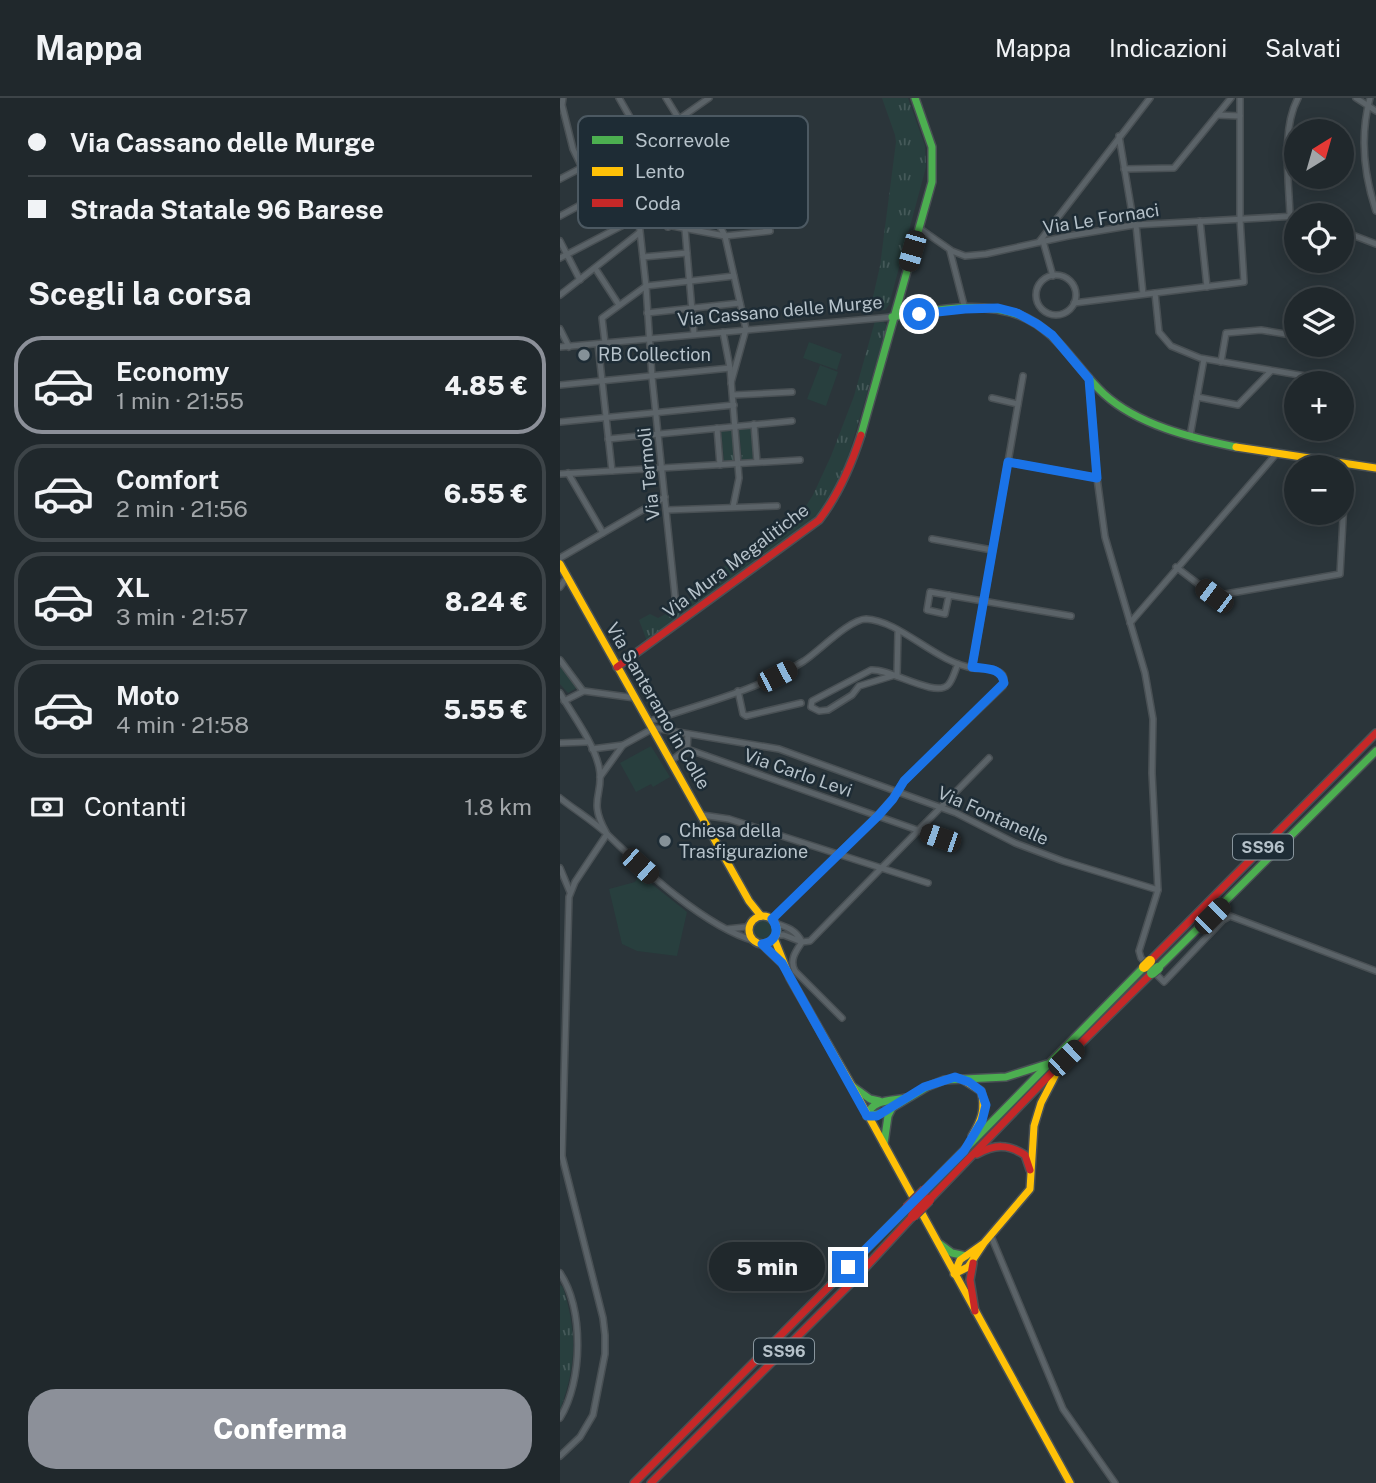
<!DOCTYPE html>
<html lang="it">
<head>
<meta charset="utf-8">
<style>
	body { margin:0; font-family:"Public Sans",sans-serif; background:#2d3438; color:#f1f3f6; height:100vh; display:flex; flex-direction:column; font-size:26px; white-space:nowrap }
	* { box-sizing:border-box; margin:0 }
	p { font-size:23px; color:#a2a6a9 }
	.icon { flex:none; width:38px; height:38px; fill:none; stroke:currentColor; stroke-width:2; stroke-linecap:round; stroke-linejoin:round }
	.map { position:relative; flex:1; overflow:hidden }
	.side { display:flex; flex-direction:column; background:#20282c; width:560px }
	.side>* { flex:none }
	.guide { display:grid; align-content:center; height:154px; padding:0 28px; background:#20282c }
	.needle { width:46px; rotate:37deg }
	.buttons { position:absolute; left:724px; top:21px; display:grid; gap:14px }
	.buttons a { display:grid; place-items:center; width:70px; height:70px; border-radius:50%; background:#20282c; box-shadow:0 4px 18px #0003,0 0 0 2px #3d4448; font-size:35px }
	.end { position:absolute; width:32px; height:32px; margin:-16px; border:9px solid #1a73e8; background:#fff; box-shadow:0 0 0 4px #fff }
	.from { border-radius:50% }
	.bubble { position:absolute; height:49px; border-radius:24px; background:#20282c; box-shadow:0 4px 18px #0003,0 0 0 2px #3d4448; font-size:23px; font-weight:800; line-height:49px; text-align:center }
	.car { position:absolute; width:21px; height:42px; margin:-21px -10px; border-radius:9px; box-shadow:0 0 5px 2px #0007; background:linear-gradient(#222 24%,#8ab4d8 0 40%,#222 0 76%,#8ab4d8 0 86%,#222 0) }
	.guide b { display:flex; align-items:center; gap:24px; height:66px; font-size:26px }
	.guide b+b { border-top:2px solid #3d4448 }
	.guide i { width:18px; height:18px; background:#f1f3f6 }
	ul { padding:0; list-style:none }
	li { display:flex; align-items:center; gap:21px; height:98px; margin:0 14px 10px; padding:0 14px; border:4px solid #3d4448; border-radius:28px }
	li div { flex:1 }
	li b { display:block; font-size:26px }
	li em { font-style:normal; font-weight:800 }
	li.current { border-color:#8c9099 }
	li>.icon { width:63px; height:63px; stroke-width:1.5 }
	h2 { padding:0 28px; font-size:32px; line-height:84px }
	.pay { display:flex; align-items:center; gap:18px; height:77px; padding:0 28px; font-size:26px }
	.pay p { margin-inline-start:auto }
	.button { display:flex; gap:14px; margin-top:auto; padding:14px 28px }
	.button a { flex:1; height:80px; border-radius:28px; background:#8c9099; color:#fff; font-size:28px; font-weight:800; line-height:80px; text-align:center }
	header { display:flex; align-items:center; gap:42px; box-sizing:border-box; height:98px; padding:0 35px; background:#20282c; border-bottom:2px solid #3d4448 }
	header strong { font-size:33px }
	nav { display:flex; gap:38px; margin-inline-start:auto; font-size:24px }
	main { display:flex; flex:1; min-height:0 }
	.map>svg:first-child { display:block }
	.grass { fill:#283f3e }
	.park { fill:url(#park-tufts) }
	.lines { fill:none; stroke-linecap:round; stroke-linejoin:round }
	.street-casing { stroke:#495054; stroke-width:8 }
	.fast-casing { stroke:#495054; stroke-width:10 }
	.slow-casing { stroke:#495054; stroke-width:10 }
	.jam-casing { stroke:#495054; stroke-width:10 }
	.street { stroke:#5b6368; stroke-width:5 }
	.fast { stroke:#4caf50; stroke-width:7 }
	.slow { stroke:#ffc107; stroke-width:7 }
	.jam { stroke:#c62828; stroke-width:7 }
	.fast-bridge-casing { stroke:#485055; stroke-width:12; stroke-linecap:butt }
	.slow-bridge-casing { stroke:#485055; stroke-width:12; stroke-linecap:butt }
	.jam-bridge-casing { stroke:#485055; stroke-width:12; stroke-linecap:butt }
	.fast-bridge { stroke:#4caf50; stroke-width:10 }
	.slow-bridge { stroke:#ffc107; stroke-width:10 }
	.jam-bridge { stroke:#c62828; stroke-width:10 }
	.route { stroke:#1a73e8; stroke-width:9 }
	.poi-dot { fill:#859198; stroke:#1e2c35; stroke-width:2.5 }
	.labels { text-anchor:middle; stroke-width:5; stroke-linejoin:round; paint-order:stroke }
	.shield { fill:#1e2c35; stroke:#88959d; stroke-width:2 }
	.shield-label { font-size:16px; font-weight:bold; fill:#b6c2ca }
	.street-label { font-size:18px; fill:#b6c2ca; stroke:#1e2c35 }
	.poi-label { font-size:18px; fill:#b6c2ca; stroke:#1e2c35; text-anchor:start }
	.key { fill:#1e2c35; stroke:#4c5962; stroke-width:2 }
	.key-label { font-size:19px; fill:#b6c2ca }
</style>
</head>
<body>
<header>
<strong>Mappa</strong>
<nav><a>Mappa</a><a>Indicazioni</a><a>Salvati</a></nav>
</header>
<main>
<section class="side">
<div class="guide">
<b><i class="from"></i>Via Cassano delle Murge</b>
<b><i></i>Strada Statale 96 Barese</b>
</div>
<h2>Scegli la corsa</h2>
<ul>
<li class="current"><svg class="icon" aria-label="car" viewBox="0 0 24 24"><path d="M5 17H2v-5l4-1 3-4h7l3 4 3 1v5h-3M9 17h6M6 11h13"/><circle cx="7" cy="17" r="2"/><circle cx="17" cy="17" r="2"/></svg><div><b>Economy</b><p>1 min · 21:55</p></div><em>4.85 €</em></li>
<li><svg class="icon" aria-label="car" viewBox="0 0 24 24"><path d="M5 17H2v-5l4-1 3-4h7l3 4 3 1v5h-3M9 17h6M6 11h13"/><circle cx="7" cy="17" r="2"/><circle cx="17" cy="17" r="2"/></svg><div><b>Comfort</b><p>2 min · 21:56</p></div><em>6.55 €</em></li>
<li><svg class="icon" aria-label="car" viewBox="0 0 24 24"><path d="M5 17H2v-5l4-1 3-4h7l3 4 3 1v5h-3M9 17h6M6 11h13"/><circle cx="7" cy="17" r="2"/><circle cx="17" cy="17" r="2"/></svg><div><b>XL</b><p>3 min · 21:57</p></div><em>8.24 €</em></li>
<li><svg class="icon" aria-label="car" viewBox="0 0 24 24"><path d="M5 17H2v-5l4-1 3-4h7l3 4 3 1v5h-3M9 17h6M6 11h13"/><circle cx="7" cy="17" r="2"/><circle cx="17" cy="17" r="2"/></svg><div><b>Moto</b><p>4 min · 21:58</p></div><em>5.55 €</em></li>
</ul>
<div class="pay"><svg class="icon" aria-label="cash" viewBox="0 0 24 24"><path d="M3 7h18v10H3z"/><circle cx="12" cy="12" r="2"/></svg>Contanti<p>1.8 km</p></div>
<div class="button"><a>Conferma</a></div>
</section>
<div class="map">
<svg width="816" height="1385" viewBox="0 0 816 1385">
	<defs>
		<pattern id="park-tufts" width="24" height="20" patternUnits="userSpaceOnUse" patternTransform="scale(1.75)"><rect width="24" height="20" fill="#283f3e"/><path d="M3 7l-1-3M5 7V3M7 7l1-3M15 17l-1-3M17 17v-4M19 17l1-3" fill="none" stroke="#455959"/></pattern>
	</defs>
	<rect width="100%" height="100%" fill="#2b353a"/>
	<g class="grass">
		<polygon points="249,244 282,256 277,272 243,260"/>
		<polygon points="260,267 278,274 266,308 247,301"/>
		<polygon points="91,648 110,679 93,689 91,686 76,694 60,665"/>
		<polygon points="79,776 127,814 117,858 77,853 62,846 49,791 75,784"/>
		<circle cx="203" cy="832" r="10"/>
	</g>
	<g class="park">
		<polygon points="322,0 348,0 365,48 366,69 329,207 325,212 310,212 320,168 336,44 335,37"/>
		<polygon points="315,223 323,223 327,228 282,379 273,397 258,416 239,432 87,543 79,522 90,516 98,520 125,506 162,470 239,419 253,397 271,358 294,298"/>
		<polygon points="191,330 193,362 182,363 179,331"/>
		<polygon points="161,332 172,332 174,362 164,363"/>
		<polygon points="0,565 18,589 8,595 0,586"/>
		<path d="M 0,1187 L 3,1189 C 17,1236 17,1265 0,1312 Z"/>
	</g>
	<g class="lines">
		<g class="street-casing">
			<g id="street">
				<polyline points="3,0 2,7 13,51 44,115 165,138 210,133"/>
				<polyline points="106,0 119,21 138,86 165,138 186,231 171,285"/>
				<polyline points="796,0 816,13"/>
				<path d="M 810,0 C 800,37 804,77 816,113"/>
				<polyline points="657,17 680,18"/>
				<polyline points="119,21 149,0"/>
				<polyline points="559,38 574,127"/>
				<polyline points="87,49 126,54"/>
				<polyline points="564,71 614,70 671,0"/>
				<polyline points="0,81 21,70"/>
				<polyline points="27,82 146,104"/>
				<polyline points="0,118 35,99"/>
				<path d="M 730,118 C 729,83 721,31 738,0"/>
				<polyline points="640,123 647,189"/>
				<polyline points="79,124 86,188 92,279 116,508"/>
				<polyline points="576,127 583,196"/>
				<polyline points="108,129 124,54"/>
				<polyline points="359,130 392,153 405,158 426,156 508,138 574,127 737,118"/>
				<polyline points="125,131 134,236"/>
				<polyline points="782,133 816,146"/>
				<polyline points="0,143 20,182"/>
				<polyline points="483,143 493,178"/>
				<polyline points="479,144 590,0"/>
				<polyline points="390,153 405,211"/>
				<polyline points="83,159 127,155"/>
				<polyline points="0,160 73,122 87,49 59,0"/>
				<polyline points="35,170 59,207"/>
				<circle cx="496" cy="197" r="20"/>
				<polyline points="595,195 599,234 611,248 640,260 745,278"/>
				<polyline points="0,197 79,135"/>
				<polyline points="514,205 684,184 680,121 680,0"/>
				<polyline points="87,215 180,205"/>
				<polyline points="0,231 9,249"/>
				<polyline points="163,234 170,270 179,380 173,409"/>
				<polyline points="45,245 42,220 86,188 174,178"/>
				<polyline points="38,246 52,373"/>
				<polyline points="0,249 332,219"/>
				<polyline points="661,264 666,235 701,232 737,238"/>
				<polyline points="529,281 537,380 545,439 585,575 593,621 592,675 598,792 579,853 581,860 588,867"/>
				<polyline points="0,287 170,270"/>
				<polyline points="173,297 232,294"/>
				<polyline points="637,299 678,307 711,273"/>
				<polyline points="432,300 458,306"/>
				<polyline points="0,324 174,307"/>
				<polyline points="194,326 197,364"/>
				<polyline points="157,330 160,367"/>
				<polyline points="630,338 644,261"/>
				<polyline points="48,341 232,323"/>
				<polyline points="448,364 537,380"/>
				<polyline points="8,375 43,435"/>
				<polyline points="0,376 240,362"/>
				<polyline points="107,412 217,408"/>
				<polyline points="372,441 432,452"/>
				<polyline points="0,460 105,399"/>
				<polyline points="616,469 654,498 780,476 786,366"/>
				<polyline points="0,489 7,479"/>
				<path d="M 389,497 L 385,516 L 367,512 L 370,494 C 417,502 464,510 511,518"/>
				<polyline points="570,525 717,355"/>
				<polyline points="0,562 23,593"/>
				<polyline points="412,570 463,278"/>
				<path d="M 335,577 L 299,588 L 292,597 L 268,612 L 259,613 L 251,609 L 252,603 L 311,572 C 329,570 375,600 388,587 C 393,582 395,572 398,566"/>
				<polyline points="337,578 338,533"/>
				<polyline points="178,593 183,616 186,618 241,605"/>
				<path d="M 0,595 C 13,618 33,643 39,669 C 45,696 27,701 46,734"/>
				<polyline points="4,603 24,593 75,600"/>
				<path d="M 90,623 C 141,606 198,592 244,563 C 259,553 290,521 306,521 C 341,523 375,564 413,570 C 425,571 449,569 443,588 L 344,683 L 333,700 L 318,717 L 212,821"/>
				<polyline points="0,645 27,644"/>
				<polyline points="32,651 63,647"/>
				<polyline points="127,651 380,740"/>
				<polyline points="112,662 127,651 128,636"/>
				<polyline points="40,679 63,647 94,630 219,651 396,715 455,745 503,763 598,792"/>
				<path d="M 0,700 C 15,712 33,723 47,736 C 84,772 145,829 195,843"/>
				<polyline points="142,717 169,721 368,785"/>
				<polyline points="0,770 10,794"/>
				<path d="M 215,825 C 227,829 236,832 242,844 L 224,837 L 216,837"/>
				<polyline points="167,831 186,829 191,825"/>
				<polyline points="594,874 604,884 663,822 670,818 816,873"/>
				<path d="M 282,920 L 235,873 C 229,862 236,853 242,844 L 250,843 L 429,660"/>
				<polyline points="431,1138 503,1311 555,1385"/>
				<path d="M 0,1175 C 24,1212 23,1283 0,1320"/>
				<polyline points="0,1358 20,1339 33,1317 45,1256 45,1237 43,1220 2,1058 9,799 15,784 47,736"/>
			</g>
		</g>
		<g class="fast-casing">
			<g id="fast">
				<path d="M 332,219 C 373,213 418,202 459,217 C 497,231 515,269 544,296 C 578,327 632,340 676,349"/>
				<polyline points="301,337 372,84 372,49 355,0"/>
				<polyline points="598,870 816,653"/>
				<polyline points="292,988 310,1001 319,1003"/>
				<path d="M 346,1000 C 331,1003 312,1001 307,1018 L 323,1015 L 367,989 L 384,982 L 446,979 L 487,966"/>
				<polyline points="324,1046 328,1018 332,1010"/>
				<polyline points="365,1092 584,869"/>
				<polyline points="380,1146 392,1155 406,1158"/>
			</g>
		</g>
		<g class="slow-casing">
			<g id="slow">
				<polyline points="676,349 816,370"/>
				<polyline points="0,466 189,803 201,818"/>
				<circle cx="203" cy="832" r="14"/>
				<polyline points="214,840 230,880 292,988 510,1385"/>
				<path d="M 402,981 L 421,993 C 426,1011 421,1023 412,1038"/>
				<polyline points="424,1145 408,1169 394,1176 400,1162 424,1145 470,1091 474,1028 481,1005 495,978"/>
			</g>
		</g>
		<g class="jam-casing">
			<g id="jam">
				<path d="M 57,569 L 259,422 C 279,396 291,368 301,337"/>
				<polyline points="202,846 222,865"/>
				<polyline points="590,863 816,635"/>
				<path d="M 417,1056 C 435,1046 448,1046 465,1057 L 470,1072"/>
				<polyline points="369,1102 506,960 592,875"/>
				<polyline points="413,1165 410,1182 415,1213"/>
				<polyline points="74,1385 347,1110"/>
				<polyline points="91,1385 292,1184 353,1118"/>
			</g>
		</g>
		<use href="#street" class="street"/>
		<use href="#fast" class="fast"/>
		<use href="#slow" class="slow"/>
		<use href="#jam" class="jam"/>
		<g class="fast-bridge-casing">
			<polyline id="fast-bridge" points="592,875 598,870"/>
		</g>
		<g class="slow-bridge-casing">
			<polyline id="slow-bridge" points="584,869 590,863"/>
		</g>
		<g class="jam-bridge-casing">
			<g id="jam-bridge">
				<polyline points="347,1110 365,1092"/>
				<polyline points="353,1118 369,1102"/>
			</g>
		</g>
		<use href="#fast-bridge" class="fast-bridge"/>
		<use href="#slow-bridge" class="slow-bridge"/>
		<use href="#jam-bridge" class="jam-bridge"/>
	</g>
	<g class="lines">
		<path class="route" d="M 288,1169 L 404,1053 L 422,1023 L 426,1007 L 421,993 L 409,984 L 395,979 L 364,989 L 317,1018 L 307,1018 L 222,865 L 202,846 C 216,844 220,832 212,821 L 318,718 L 333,701 L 344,683 L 444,585 C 442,569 425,571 412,569 L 448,364 L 537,380 L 529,281 L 492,237 L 477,226 L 457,215 L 438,210 L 405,211 L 359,216"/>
	</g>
	<g class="poi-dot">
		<circle cx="24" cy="257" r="7"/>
		<circle cx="105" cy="743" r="7"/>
	</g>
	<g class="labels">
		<g class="shield">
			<rect x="673" y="736.5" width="60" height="25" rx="5"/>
			<rect x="194" y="1240.5" width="60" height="25" rx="5"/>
		</g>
		<g class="shield-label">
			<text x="703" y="755">SS96</text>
			<text x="224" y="1259">SS96</text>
		</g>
		<g class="street-label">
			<text transform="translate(541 121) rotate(-9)" y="6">Via Le Fornaci</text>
			<text transform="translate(220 213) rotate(-5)" y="6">Via Cassano delle Murge</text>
			<text transform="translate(89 376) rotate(-96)" y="6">Via Termoli</text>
			<text transform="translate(176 463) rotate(-37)" y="6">Via Mura Megalitiche</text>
			<text transform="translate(98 608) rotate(60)" y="6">Via Santeramo in Colle</text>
			<text transform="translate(238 675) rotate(19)" y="6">Via Carlo Levi</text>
			<text transform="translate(433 718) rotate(24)" y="6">Via Fontanelle</text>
		</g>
		<g class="poi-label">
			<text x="38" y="263">RB Collection</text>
			<text x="119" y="739">Chiesa della<tspan x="119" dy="21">Trasfigurazione</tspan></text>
		</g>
	</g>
	<rect x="18" y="18" width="230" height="112" rx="10" class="key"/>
	<rect x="32" y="38" width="31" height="8" fill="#4caf50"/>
	<rect x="32" y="69" width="31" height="9" fill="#ffc107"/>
	<rect x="32" y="101" width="31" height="8" fill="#c62828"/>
	<g class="key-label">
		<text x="75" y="49">Scorrevole</text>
		<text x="75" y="80">Lento</text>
		<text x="75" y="112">Coda</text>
	</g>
</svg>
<div class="buttons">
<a><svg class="needle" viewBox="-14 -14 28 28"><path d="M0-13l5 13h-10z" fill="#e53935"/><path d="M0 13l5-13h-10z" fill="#a2a6a9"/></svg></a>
<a><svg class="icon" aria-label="locate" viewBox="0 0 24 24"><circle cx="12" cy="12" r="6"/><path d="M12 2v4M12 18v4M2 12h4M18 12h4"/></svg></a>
<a><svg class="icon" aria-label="layers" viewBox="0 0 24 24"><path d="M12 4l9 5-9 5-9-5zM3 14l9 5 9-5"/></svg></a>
<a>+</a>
<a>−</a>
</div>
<i class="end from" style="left:359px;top:216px"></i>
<i class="end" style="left:288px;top:1169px"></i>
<div class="bubble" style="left:149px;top:1144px;width:116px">5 min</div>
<i class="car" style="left:352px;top:153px;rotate:196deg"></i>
<i class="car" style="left:654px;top:498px;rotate:307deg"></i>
<i class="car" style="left:217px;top:578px;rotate:63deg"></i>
<i class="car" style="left:380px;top:740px;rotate:289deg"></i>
<i class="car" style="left:80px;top:768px;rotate:132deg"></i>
<i class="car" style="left:652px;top:818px;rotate:45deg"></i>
<i class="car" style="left:506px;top:960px;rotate:46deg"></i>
</div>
</main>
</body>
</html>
